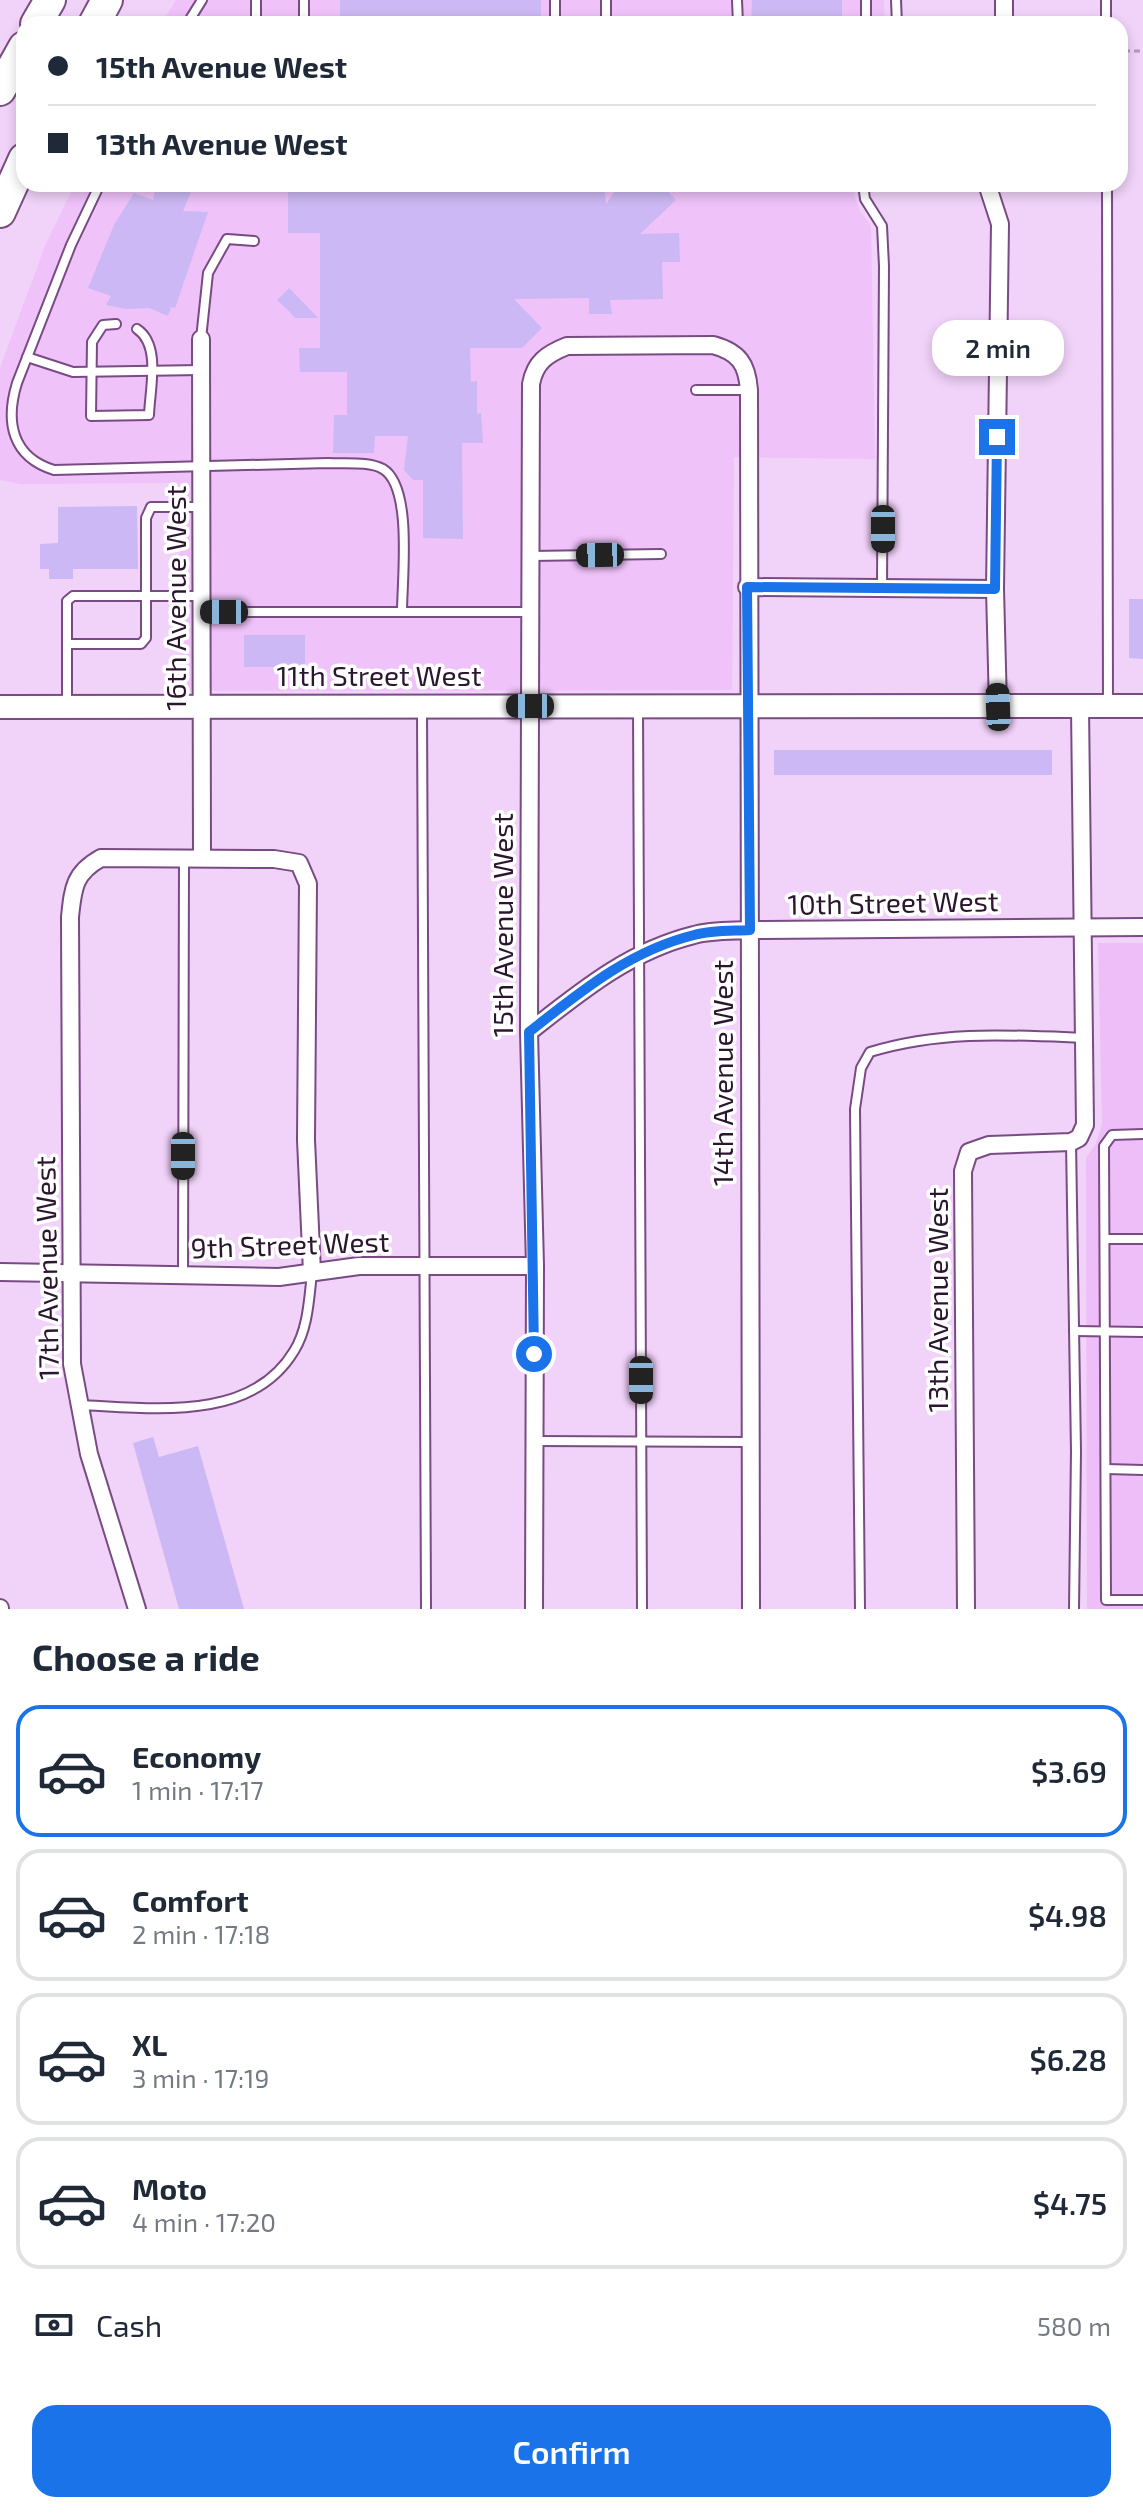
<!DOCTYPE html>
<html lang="en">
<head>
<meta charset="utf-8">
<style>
	body { margin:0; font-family:"Exo 2",sans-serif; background:#f2f2f3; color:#1f2937; height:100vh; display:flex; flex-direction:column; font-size:30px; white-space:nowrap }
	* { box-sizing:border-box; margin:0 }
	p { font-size:26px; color:#747a83 }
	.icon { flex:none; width:44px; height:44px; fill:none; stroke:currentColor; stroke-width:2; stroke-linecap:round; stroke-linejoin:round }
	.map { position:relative; height:1609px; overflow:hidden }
	.side { display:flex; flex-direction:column; background:#fff; flex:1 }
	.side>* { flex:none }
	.banner { position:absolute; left:16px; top:16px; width:1112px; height:176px; border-radius:24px; box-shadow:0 4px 12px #0003; display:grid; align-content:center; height:176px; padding:0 32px; background:#fff }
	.end { position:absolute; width:36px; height:36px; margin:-18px; border:10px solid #1a73e8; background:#fff; box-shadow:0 0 0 4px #fff }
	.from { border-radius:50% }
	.bubble { position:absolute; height:56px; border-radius:24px; background:#fff; box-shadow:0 4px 12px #0003; font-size:26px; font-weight:600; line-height:56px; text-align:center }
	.car { position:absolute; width:24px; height:48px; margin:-24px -12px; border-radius:10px; box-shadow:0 0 6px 2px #0007; background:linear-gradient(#222 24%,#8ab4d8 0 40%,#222 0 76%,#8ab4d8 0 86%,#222 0) }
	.banner b { display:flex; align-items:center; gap:28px; height:76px; font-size:30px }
	.banner b+b { border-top:2px solid #e0e1e3 }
	.banner i { width:20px; height:20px; background:#1f2937 }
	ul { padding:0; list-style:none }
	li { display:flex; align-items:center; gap:24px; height:132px; margin:0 16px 12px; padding:0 16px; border:4px solid #e0e1e3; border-radius:24px }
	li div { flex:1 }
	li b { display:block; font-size:30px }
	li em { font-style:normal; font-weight:600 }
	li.current { border-color:#1a73e8 }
	li>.icon { width:72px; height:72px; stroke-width:1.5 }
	h2 { padding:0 32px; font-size:36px; line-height:96px }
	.pay { display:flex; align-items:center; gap:20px; height:88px; padding:0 32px; font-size:30px }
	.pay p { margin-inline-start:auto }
	.primary-button { display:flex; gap:16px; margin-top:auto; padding:16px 32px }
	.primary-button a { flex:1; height:92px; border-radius:24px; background:#1a73e8; color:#fff; font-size:32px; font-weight:600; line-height:92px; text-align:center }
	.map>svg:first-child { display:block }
	.built { fill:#efc2fa }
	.green { fill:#eebef9 }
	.building { fill:#ccb8f4 }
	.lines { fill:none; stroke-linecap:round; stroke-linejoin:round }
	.lane-casing { stroke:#794b83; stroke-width:12 }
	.street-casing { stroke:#794b83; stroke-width:20 }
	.secondary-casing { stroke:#794b83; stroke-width:26 }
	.highway-casing { stroke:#794b83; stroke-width:34 }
	.path { stroke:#b398ba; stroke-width:3; stroke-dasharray:6 4; stroke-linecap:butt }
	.lane { stroke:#fff; stroke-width:8 }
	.street { stroke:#fff; stroke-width:16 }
	.secondary { stroke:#fff; stroke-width:22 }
	.highway { stroke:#fff; stroke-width:30 }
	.route { stroke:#1a73e8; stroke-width:10 }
	.labels { text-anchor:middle; stroke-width:7; stroke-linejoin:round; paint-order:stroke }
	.street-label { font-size:28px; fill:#2a162e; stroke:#fff }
</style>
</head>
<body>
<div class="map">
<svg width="1143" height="1609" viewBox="0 0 1143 1609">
	<rect width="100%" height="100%" fill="#f1d2f9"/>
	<g class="built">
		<polygon points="176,0 884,0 885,24 161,24"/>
		<polygon points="75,184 856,184 854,195 860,211 871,226 875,459 734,457 732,690 182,691 178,483 20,484 0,480 0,368 45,246"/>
	</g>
	<polygon class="green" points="1098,943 1143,943 1143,1609 1087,1609 1086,1158 1096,1144 1102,1124"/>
	<g class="building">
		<rect x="340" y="0" width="201" height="24"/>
		<polygon points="752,0 842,0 842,24 751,24"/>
		<polygon points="156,184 174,184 192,190 183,211 208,212 175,308 171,307 168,316 149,308 126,309 106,305 111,296 88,288 114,225 134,193 153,200"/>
		<polygon points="288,184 604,184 606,204 620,184 651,184 663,186 676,200 640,234 679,233 680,262 662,262 663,299 610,300 612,314 589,314 589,298 514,299 542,328 522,348 470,348 471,382 477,381 477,414 481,413 483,443 462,443 463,539 423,538 423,480 413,480 404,470 408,436 375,436 374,453 333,453 334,415 347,415 347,372 300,372 299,348 320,348 320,233 288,233"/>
		<polygon points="289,288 299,298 318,318 295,318 288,310 277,300"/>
		<polygon points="137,506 138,569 73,569 73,579 49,579 49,569 40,569 40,544 58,543 58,507"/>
		<polygon points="1129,599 1143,599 1143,659 1129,658"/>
		<rect x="244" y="635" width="61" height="32"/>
		<rect x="774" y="750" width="278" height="25"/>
		<polygon points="153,1437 159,1457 198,1446 244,1609 179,1609 133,1443"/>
	</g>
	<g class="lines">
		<g class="lane-casing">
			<g id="lane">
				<polyline points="256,0 256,24"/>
				<polyline points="606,0 606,24"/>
				<polyline points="737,0 738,24"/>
				<polyline points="866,0 866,24"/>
				<polyline points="896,0 897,24"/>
				<polyline points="1106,0 1106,24"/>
				<polyline points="187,24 202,0"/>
				<polyline points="304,24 304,0"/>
				<polyline points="555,24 555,0"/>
				<path d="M 100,184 L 71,245 L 17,383 C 5,422 12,457 54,470 L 328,463 C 345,464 369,461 383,469 C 413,487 402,579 402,612"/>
				<polyline points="863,184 865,199 882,226 884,266 882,587"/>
				<polyline points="1107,184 1108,706"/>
				<path d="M 116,324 L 103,325 L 92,342 L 91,416 L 149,415 C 150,388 161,345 137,329"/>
				<polyline points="201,339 208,273 227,239 254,241"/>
				<polyline points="27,357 73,372 201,370"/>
				<polyline points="696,390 749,390"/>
				<polyline points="531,556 661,554"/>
				<polyline points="202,612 530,612"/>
				<polyline points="67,644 67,601 73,596 202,596"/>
				<polyline points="67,705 67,644 141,644 146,638 146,518 151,507 202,507"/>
				<polyline points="638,707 642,1609"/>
				<polyline points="422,710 426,1609"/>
				<polyline points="1143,1134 1112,1135 1104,1146 1106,1600 1143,1600"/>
				<polyline points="1071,1142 1076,1451 1074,1609"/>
				<polyline points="1106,1239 1143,1239"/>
				<polyline points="183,1276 184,859"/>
				<polyline points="1074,1331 1143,1332"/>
				<path d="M 79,1405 C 151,1408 251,1423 294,1351 C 308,1329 309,1299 312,1273"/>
				<polyline points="535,1441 748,1442"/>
				<polyline points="1106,1469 1143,1470"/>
				<path d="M 860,1609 L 855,1109 L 861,1068 L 870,1052 C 942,1030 1011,1035 1085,1038"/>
			</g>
		</g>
		<g class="street-casing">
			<g id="street">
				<polyline points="1004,24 1004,0"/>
				<polyline points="987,184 1000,224 995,589 998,707"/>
				<polyline points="201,339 202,858"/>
				<polyline points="747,587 995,589"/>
				<path d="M 529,1032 C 580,992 629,951 694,935 C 711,930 732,931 750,930 L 1143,927"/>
				<polyline points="0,1272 279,1277 359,1266 535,1266"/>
				<polyline points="0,1608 0,1609"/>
				<path d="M 137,1609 L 89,1454 L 72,1364 L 70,917 C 73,888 74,873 101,858 L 274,859 L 299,863 L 308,884 L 306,1140 L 312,1272"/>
				<path d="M 534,1609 L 535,1266 L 529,1032 L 531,384 C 535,362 547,354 567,346 L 713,345 C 739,352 747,364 749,390 L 751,1609"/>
				<polyline points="966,1609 963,1171 969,1152 989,1145 1071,1142 1079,1138 1085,1125 1080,707"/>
			</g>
		</g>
		<g class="secondary-casing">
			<polyline id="secondary" points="0,707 1143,706"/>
		</g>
		<g class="highway-casing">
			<g id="highway">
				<polyline points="36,24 50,0"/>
				<polyline points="94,24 107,0"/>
				<polyline points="0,90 24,47"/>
				<polyline points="0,212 24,159"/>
			</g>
		</g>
		<polyline class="path" points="1124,51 1143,51"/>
		<use href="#lane" class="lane"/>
		<use href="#street" class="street"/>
		<use href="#secondary" class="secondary"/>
		<use href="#highway" class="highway"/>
	</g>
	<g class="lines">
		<path class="route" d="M 534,1354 L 529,1032 C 580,992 629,951 694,935 C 711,930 732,931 750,930 L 747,587 L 995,589 L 997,437"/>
	</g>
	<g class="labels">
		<g class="street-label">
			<text transform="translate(176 598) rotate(-90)" y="10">16th Avenue West</text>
			<text x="379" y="686">11th Street West</text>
			<text transform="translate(893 903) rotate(-1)" y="10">10th Street West</text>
			<text transform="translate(503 925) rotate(-90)" y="10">15th Avenue West</text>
			<text transform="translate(723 1073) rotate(-90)" y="10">14th Avenue West</text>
			<text transform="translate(290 1245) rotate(-2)" y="10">9th Street West</text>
			<text transform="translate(47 1268) rotate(-91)" y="10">17th Avenue West</text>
			<text transform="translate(938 1300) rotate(-90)" y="10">13th Avenue West</text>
		</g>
	</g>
</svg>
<i class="end from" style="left:534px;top:1354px"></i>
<i class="end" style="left:997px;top:437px"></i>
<div class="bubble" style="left:932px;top:320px;width:132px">2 min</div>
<i class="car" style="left:883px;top:529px;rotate:180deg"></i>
<i class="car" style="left:600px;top:555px;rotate:269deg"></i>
<i class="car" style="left:224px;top:612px;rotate:270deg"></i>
<i class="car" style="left:530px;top:706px;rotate:270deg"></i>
<i class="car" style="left:998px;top:707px;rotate:358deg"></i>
<i class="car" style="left:183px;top:1156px;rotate:180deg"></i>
<i class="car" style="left:641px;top:1380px;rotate:180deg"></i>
<div class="banner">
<b><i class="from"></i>15th Avenue West</b>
<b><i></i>13th Avenue West</b>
</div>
</div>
<section class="side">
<h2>Choose a ride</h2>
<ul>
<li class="current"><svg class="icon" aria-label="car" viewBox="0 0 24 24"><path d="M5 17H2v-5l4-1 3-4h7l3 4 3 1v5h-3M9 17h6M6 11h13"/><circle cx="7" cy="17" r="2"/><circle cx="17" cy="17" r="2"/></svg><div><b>Economy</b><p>1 min · 17:17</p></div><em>$3.69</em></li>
<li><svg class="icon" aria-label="car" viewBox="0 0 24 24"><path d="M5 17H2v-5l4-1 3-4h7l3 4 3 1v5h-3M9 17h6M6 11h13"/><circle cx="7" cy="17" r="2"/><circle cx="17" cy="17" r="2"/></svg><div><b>Comfort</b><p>2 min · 17:18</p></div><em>$4.98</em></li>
<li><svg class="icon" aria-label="car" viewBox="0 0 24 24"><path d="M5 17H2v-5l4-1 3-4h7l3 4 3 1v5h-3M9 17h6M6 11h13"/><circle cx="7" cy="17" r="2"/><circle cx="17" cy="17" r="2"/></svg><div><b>XL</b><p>3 min · 17:19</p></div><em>$6.28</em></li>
<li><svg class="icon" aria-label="car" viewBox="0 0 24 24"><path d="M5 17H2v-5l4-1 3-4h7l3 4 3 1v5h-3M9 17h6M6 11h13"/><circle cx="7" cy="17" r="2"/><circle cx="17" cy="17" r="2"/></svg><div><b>Moto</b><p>4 min · 17:20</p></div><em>$4.75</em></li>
</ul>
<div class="pay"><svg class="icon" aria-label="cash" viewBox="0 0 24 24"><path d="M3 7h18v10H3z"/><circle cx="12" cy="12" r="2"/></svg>Cash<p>580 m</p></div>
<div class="primary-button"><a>Confirm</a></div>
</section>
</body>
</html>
